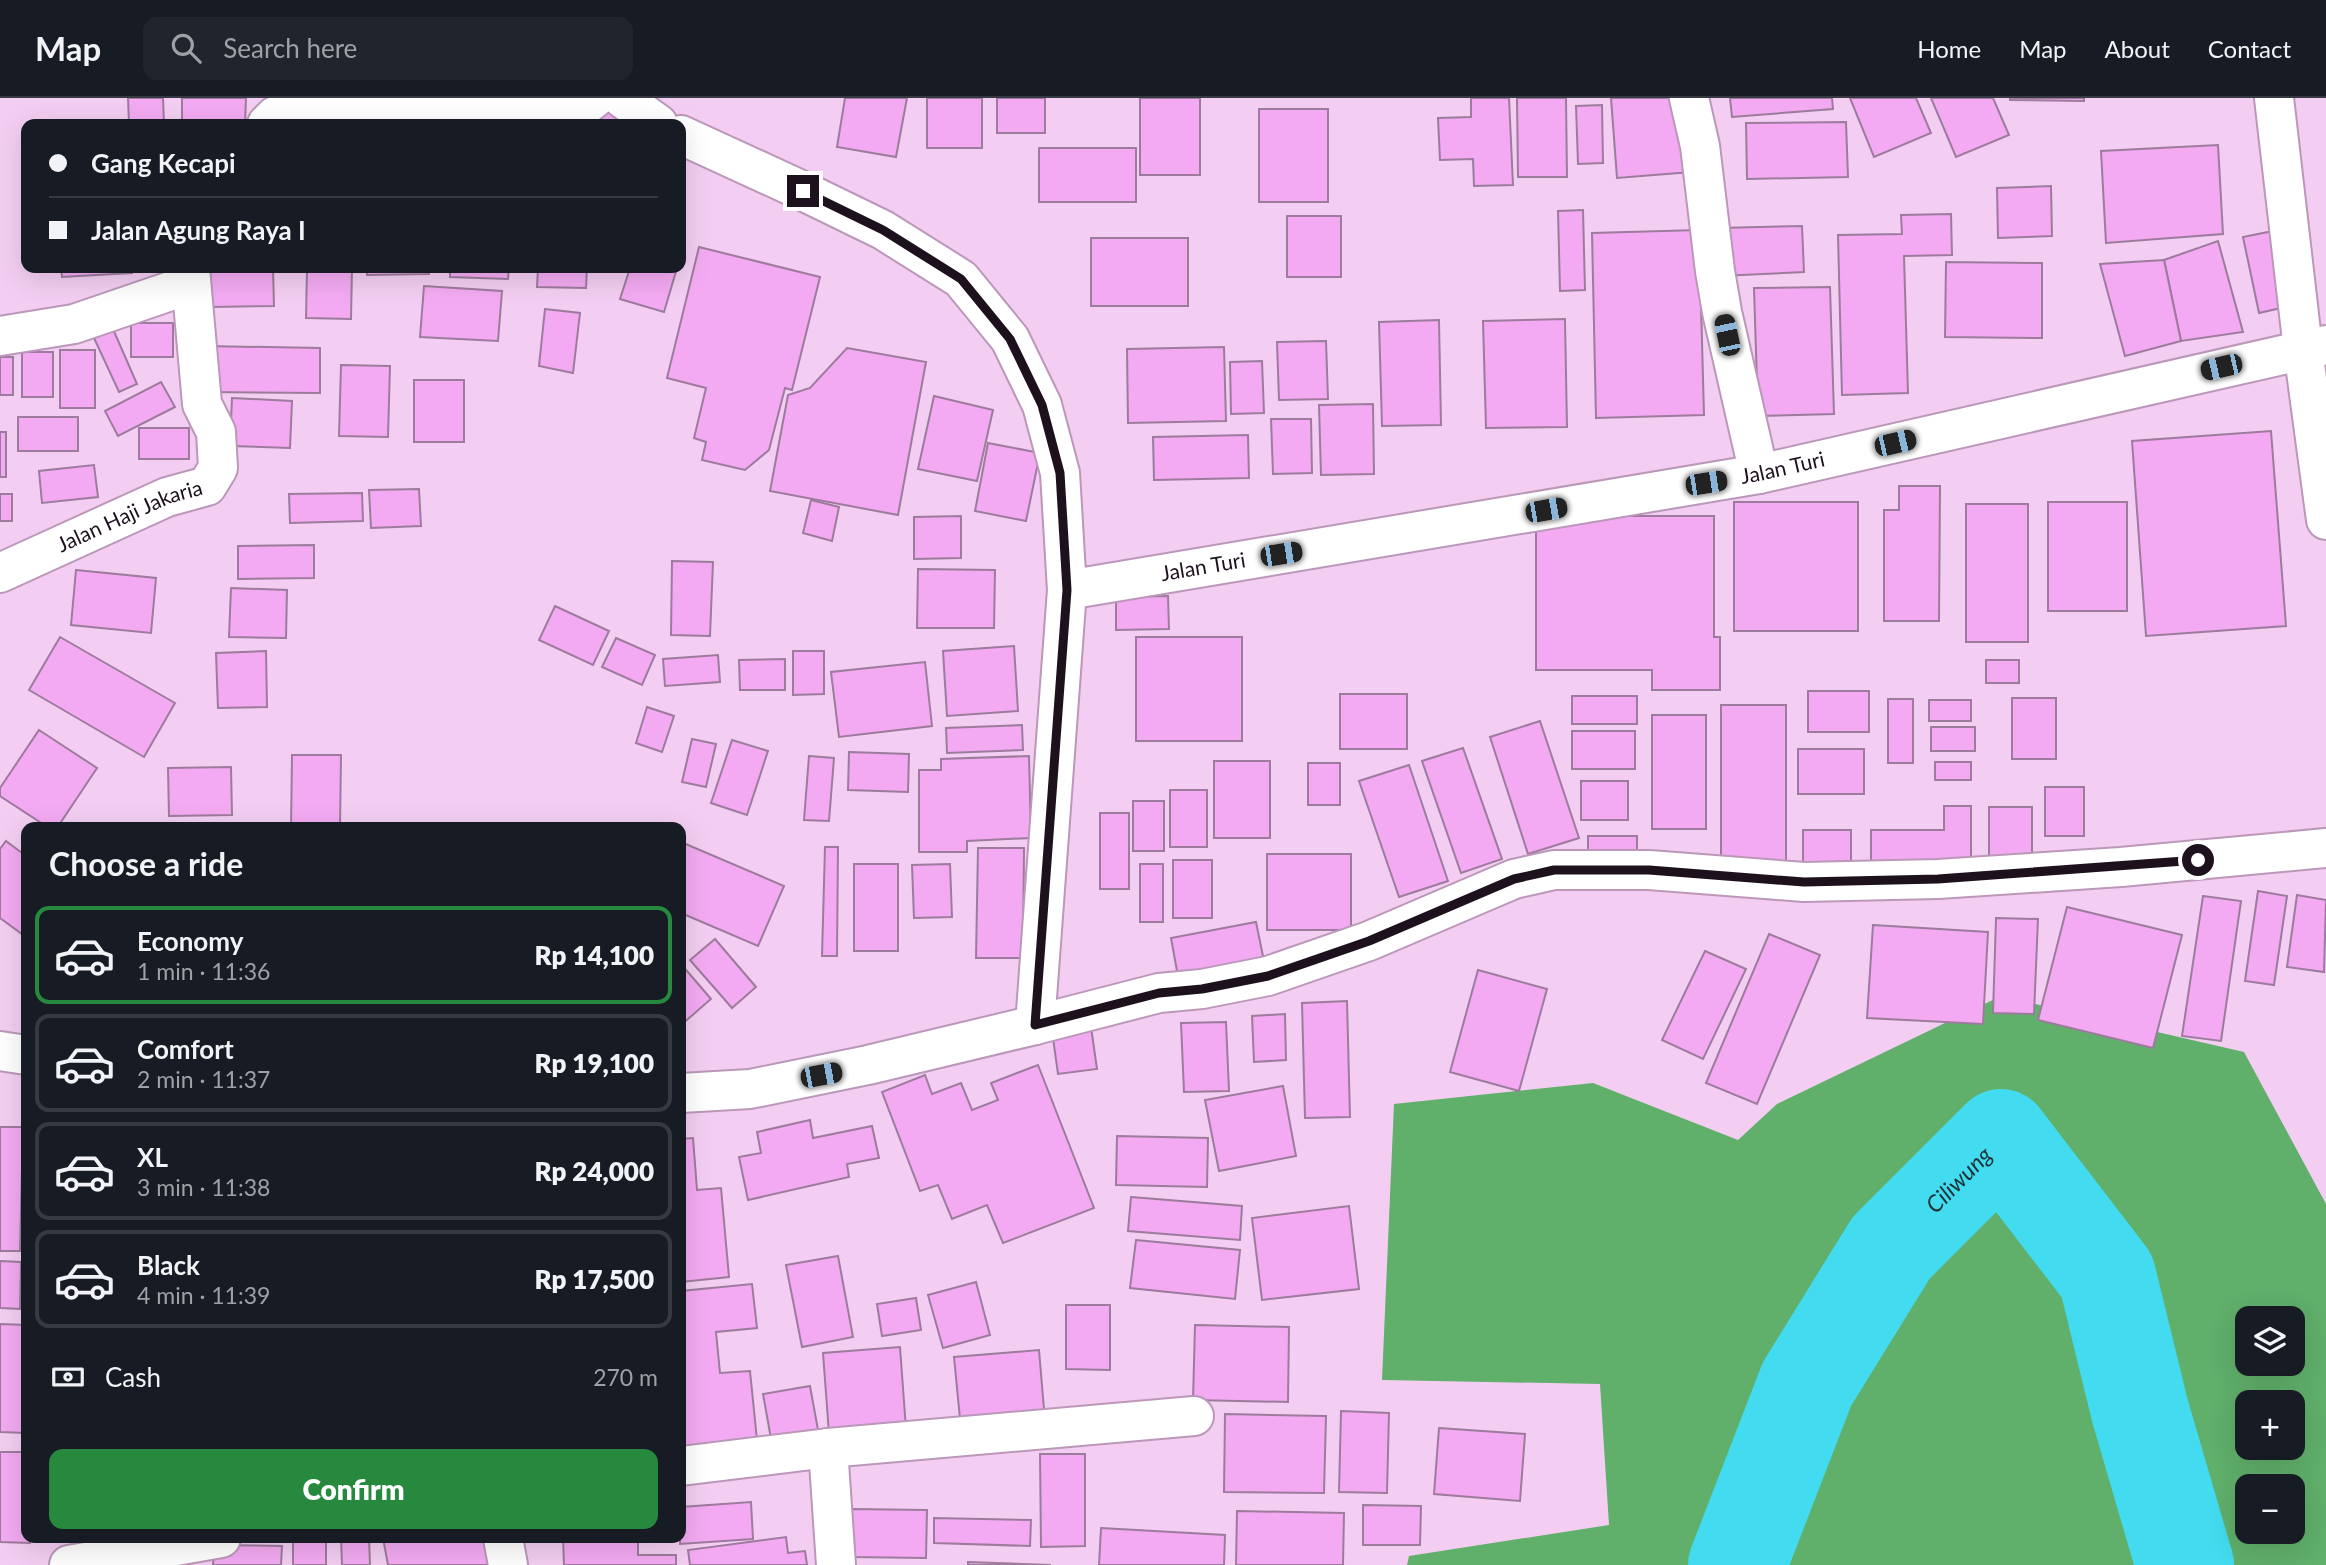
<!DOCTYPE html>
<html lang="en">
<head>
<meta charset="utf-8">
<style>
	body { margin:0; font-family:Lato,sans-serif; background:#20242c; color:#f1f3f6; height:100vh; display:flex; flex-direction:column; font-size:26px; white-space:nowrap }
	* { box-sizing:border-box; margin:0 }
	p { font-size:23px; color:#9ea1a6 }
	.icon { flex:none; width:38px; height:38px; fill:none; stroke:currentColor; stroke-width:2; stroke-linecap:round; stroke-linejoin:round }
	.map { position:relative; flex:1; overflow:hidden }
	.sheet { position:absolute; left:21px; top:724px; width:665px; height:721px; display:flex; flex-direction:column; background:#171b24; border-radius:14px; box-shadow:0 7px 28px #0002 }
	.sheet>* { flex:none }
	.guide { position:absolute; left:21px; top:21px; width:665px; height:154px; border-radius:14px; box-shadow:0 7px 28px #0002; display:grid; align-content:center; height:154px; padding:0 28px; background:#171b24 }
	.buttons { position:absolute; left:2235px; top:1208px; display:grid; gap:14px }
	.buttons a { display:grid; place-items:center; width:70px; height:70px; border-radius:14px; background:#171b24; box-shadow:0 7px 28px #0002; font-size:35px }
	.end { position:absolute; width:32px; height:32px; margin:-16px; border:9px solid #1e111e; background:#fff; box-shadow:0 0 0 4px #fff }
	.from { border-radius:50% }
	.car { position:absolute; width:21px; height:42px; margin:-21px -10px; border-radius:9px; box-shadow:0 0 5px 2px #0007; background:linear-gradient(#222 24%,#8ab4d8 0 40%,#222 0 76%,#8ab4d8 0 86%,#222 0) }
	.guide b { display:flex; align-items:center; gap:24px; height:66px; font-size:26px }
	.guide b+b { border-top:2px solid #363941 }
	.guide i { width:18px; height:18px; background:#f1f3f6 }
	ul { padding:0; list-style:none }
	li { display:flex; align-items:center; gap:21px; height:98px; margin:0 14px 10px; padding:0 14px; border:4px solid #363941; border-radius:14px }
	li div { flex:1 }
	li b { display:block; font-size:26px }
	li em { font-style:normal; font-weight:800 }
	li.selected { border-color:#26893d }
	li>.icon { width:63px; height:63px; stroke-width:1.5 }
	h2 { padding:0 28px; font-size:32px; line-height:84px }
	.pay { display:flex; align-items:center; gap:18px; height:77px; padding:0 28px; font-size:26px }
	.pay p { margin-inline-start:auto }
	.primary-button { display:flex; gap:14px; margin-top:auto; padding:14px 28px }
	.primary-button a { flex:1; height:80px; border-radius:14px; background:#26893d; color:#fff; font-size:28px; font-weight:800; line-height:80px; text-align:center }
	header { display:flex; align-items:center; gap:42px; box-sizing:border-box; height:98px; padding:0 35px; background:#171b24; border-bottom:2px solid #363941 }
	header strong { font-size:33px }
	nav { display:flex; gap:38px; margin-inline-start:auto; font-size:24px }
	.search { width:490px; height:63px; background:#20242c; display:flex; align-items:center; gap:18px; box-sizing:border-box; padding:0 24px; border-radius:14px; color:#9ea1a6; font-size:26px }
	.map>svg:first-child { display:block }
	.forest { fill:#60af6b; fill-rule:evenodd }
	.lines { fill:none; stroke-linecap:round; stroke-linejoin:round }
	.river { stroke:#43dbef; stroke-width:98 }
	.building { fill:#f3aaf2; stroke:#9d7b9c; stroke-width:2 }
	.minor-casing { stroke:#bb97b9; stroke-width:42 }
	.tertiary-casing { stroke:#bb97b9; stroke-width:42 }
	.minor { stroke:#fff; stroke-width:38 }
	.tertiary { stroke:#fff; stroke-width:38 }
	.route { stroke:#1e111e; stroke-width:9 }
	.labels { text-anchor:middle; stroke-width:7; stroke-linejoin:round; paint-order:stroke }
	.street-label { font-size:21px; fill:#1e111e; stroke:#fcdefb }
	.water-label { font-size:23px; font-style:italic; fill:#1b3337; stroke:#fcdefb }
</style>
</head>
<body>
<header>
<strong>Map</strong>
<div class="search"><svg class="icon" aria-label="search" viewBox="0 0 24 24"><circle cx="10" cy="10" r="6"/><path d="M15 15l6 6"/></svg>Search here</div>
<nav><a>Home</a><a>Map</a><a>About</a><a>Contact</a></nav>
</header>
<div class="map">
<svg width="2326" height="1467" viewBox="0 0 2326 1467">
	<rect width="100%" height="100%" fill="#f3cef2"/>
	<path class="forest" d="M 2001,898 L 2244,954 L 2326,1106 L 2326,1467 L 1407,1467 L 1409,1458 L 1609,1427 L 1600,1286 L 1382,1282 L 1394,1006 L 1593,985 L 1738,1042 L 1777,1006 ZM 2247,1220 L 2292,1220 L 2292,1265 L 2247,1265 ZM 2247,1304 L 2292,1304 L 2292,1349 L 2247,1349 ZM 2247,1388 L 2292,1388 L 2292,1433 L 2247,1433 Z"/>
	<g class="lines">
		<path class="river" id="s1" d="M 1737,1467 L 1807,1286 L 1891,1150 L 2001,1040 L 2107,1178 L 2140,1313 L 2185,1467"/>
	</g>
	<g class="building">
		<polygon points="128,0 163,0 164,26 129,26"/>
		<polygon points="182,0 246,0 245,26 182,26"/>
		<polygon points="845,0 907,0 896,59 837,49"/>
		<rect x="927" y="0" width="55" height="50"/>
		<rect x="997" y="0" width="48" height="35"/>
		<rect x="1140" y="0" width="60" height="77"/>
		<polygon points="1471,0 1509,0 1513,87 1474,88 1473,61 1440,62 1438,20 1471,19"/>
		<polygon points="1517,0 1566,0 1567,79 1518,79"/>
		<polygon points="1611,0 1685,0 1691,74 1617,80"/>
		<polygon points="1730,0 1832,0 1833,11 1732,19"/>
		<polygon points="1850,0 1916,0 1931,35 1874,59"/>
		<polygon points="1931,0 1993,0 2009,37 1956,59"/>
		<polygon points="2010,0 2084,0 2084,3 2010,2"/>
		<polygon points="1602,7 1603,65 1578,66 1576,8"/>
		<rect x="1259" y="11" width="69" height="93"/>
		<polygon points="594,12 640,21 639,26 591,26"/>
		<polygon points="1846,24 1848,79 1747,81 1746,25"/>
		<polygon points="2218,47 2223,136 2106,145 2101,53"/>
		<rect x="1039" y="50" width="97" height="54"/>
		<polygon points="2051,88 2052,138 1998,140 1997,90"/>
		<polygon points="1583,112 1585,192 1560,193 1558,113"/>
		<polygon points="1951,116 1952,157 1904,158 1908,295 1842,297 1838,137 1902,136 1901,117"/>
		<rect x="1287" y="118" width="54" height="61"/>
		<polygon points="1802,128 1804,174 1720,178 1718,130"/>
		<polygon points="1699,132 1704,317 1596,320 1592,135"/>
		<polygon points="2278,132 2294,207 2259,215 2243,139"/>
		<rect x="1091" y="140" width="97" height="68"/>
		<polygon points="2218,143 2243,234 2181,243 2164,162"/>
		<polygon points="699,149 820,179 792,292 785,290 769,352 745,372 702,362 706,344 694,340 706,290 667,280"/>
		<polygon points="2164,162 2181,243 2125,258 2100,166"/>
		<polygon points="1946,164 2042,165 2042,240 1945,239"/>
		<polygon points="61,170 132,170 132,175 62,179"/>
		<polygon points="307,170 352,170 351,221 306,220"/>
		<polygon points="367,170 429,170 429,176 367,177"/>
		<polygon points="450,170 509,170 508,181 450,179"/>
		<polygon points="538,170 587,170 586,190 537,189"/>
		<polygon points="630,170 677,170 664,214 620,201"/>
		<polygon points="273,171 274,208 210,209 210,172"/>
		<polygon points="424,188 502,193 498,243 420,239"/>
		<polygon points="1830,189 1834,316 1758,318 1754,190"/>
		<polygon points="545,211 580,215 573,275 539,268"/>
		<polygon points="1565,221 1567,329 1486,330 1483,223"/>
		<polygon points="1439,222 1441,327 1382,328 1379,224"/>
		<rect x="131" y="225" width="42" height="34"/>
		<polygon points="113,231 137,286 119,294 94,240"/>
		<polygon points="1326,243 1328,301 1279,302 1277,244"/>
		<polygon points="206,248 320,250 320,295 205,294"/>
		<polygon points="1224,249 1226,323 1128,325 1127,251"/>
		<polygon points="847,250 926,264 898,417 770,393 788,297 810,290"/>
		<rect x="60" y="252" width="35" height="58"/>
		<rect x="22" y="254" width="31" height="45"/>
		<rect x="0" y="259" width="13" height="38"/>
		<polygon points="1262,263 1264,315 1231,316 1230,264"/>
		<polygon points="341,267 390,268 388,339 339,338"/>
		<rect x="414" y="282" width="50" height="62"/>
		<polygon points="161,284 175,309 118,338 105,313"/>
		<polygon points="934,298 993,312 977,383 918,371"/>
		<polygon points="232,300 292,303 290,350 230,348"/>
		<polygon points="1373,306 1374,376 1321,377 1319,307"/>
		<rect x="18" y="319" width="60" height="34"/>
		<polygon points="1271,321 1311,321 1312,375 1273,376"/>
		<rect x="139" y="330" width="50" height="31"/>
		<polygon points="2271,333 2286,528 2146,538 2132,343"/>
		<rect x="0" y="334" width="6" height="45"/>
		<polygon points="1248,337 1249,380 1154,382 1153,339"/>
		<polygon points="988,345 1040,355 1026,423 975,413"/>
		<polygon points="94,367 98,399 42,405 39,373"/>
		<polygon points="1899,388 1940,388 1939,523 1884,523 1884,412 1899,412"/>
		<polygon points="419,391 421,428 371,430 369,392"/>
		<polygon points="362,395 363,423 290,425 289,396"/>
		<rect x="0" y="396" width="12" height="27"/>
		<polygon points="811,402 839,409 832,443 803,435"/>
		<rect x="1734" y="404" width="124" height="129"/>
		<rect x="2048" y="404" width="79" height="109"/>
		<rect x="1966" y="406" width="62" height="138"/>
		<polygon points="961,418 961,460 914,461 914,419"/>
		<polygon points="1536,418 1714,418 1714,539 1720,539 1720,592 1652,592 1652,572 1536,572"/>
		<polygon points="314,447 314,480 238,481 238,448"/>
		<polygon points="672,463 713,464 710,538 671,537"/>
		<polygon points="918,471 995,472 994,530 917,530"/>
		<polygon points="76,472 156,480 151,535 71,527"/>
		<polygon points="231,490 287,492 286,540 229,539"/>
		<polygon points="1168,498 1169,531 1116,532 1116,499"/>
		<polygon points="555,508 609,533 593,567 539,542"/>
		<polygon points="60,539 175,605 144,659 29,592"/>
		<rect x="1136" y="539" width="106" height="104"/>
		<polygon points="616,540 655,557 642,587 602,569"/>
		<polygon points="1014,548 1018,613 947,618 943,553"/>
		<polygon points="266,553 267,609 218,610 216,555"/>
		<polygon points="793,553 824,553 824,596 793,597"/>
		<polygon points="718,557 720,584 665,588 663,561"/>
		<polygon points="785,561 785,592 740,592 739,562"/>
		<rect x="1986" y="562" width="33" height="23"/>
		<polygon points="925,564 932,628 839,639 831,574"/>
		<rect x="1808" y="593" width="61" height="41"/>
		<rect x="1340" y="596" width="67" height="55"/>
		<rect x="1572" y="598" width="65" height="28"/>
		<rect x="2012" y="600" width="44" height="61"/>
		<rect x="1888" y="601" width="25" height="64"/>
		<rect x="1929" y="602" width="42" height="21"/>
		<rect x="1721" y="607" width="65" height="162"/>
		<polygon points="647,609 674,618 662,654 636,645"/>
		<rect x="1652" y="617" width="54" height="114"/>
		<polygon points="1540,623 1579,740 1528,756 1490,639"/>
		<polygon points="1022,627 1023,652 947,655 946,630"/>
		<rect x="1931" y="629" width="44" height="24"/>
		<polygon points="39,632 97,670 57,730 49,730 0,698 0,690"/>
		<rect x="1572" y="633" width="63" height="38"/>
		<polygon points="692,641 716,646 706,689 682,684"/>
		<polygon points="732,642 768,653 747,717 711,705"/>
		<polygon points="1463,650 1502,761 1461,775 1422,663"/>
		<rect x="1798" y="651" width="66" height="45"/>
		<polygon points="849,654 909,656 908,694 848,692"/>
		<polygon points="292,657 341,657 340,730 291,730"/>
		<polygon points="809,658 834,660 829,723 804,722"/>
		<polygon points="1029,658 1031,740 967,743 967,754 919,754 919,672 941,672 941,661"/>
		<rect x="1214" y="663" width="56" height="77"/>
		<rect x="1935" y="664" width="36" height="18"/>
		<rect x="1308" y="665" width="32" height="42"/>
		<polygon points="1409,667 1448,783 1399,799 1359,683"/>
		<polygon points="231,669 232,717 169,718 168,670"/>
		<rect x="1581" y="683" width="47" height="39"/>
		<rect x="2045" y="689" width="39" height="49"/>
		<rect x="1170" y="692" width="37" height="57"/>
		<rect x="1133" y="703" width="31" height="50"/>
		<polygon points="1944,708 1971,708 1971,773 1871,773 1871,732 1944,732"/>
		<rect x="1989" y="709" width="43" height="62"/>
		<rect x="1100" y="715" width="29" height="76"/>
		<rect x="1803" y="732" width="48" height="47"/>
		<rect x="1588" y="738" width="49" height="27"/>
		<polygon points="6,743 26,758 26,839 0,820 0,751"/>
		<polygon points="681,744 784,788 758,848 681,815"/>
		<polygon points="825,749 838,749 837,858 822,858"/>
		<polygon points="978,750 1024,750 1023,860 976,860"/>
		<rect x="1267" y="756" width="84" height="76"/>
		<rect x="1173" y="762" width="39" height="58"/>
		<rect x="854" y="766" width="44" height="87"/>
		<polygon points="950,766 952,819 914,820 912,767"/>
		<rect x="1140" y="766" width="23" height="58"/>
		<polygon points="2258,793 2287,798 2274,887 2245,883"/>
		<polygon points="2297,797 2326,802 2324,874 2287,869"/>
		<polygon points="2203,798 2241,803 2221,943 2182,938"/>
		<polygon points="2067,809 2182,837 2153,950 2038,922"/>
		<polygon points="1996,820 2038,821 2034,916 1993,915"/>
		<polygon points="1256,824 1265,868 1179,884 1171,840"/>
		<polygon points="1873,827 1988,834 1983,926 1867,920"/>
		<polygon points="1769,836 1820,857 1757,1006 1706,985"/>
		<polygon points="715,841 756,889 732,910 690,862"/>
		<polygon points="1705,853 1746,871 1703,961 1662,942"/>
		<polygon points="681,866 711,901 681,927"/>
		<polygon points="1478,872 1547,891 1519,993 1450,974"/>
		<polygon points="1347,903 1350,1019 1305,1020 1302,905"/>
		<polygon points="1285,916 1286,962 1254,964 1252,918"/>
		<polygon points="1090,922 1097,971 1058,976 1051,926"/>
		<polygon points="1226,924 1229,993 1184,994 1181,925"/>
		<polygon points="1038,967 1094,1110 1003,1145 987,1107 952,1121 938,1087 920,1093 882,994 925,977 932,996 961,985 972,1012 998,1002 991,985"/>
		<polygon points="1283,988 1296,1058 1219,1073 1205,1002"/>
		<polygon points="810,1022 813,1040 872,1028 879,1060 847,1066 849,1079 748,1102 739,1059 761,1055 757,1034"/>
		<polygon points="0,1029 23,1029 20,1153 0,1153"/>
		<polygon points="1117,1038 1208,1040 1207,1089 1116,1087"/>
		<polygon points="693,1040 697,1092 721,1090 729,1179 681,1184 681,1041"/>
		<polygon points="1131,1099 1242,1108 1240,1142 1128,1133"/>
		<polygon points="1349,1108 1359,1191 1262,1202 1252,1120"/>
		<polygon points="1136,1142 1240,1152 1235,1201 1130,1190"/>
		<polygon points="838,1158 853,1239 802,1249 786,1167"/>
		<polygon points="0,1163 21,1164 20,1211 0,1210"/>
		<polygon points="976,1184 990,1237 943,1250 928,1197"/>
		<polygon points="752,1186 757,1230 716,1234 720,1275 750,1273 758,1352 686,1358 681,1321 681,1193"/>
		<polygon points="916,1200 921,1232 882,1238 877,1206"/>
		<polygon points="1066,1207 1110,1207 1110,1272 1066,1271"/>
		<polygon points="0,1226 26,1227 26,1335 0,1334"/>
		<polygon points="1195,1227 1289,1229 1288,1304 1193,1302"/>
		<polygon points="900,1249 906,1331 829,1336 823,1255"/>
		<polygon points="1039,1252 1045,1323 961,1331 954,1259"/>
		<polygon points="810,1288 820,1343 773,1352 763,1296"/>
		<polygon points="1341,1313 1389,1315 1387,1395 1339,1394"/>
		<polygon points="1225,1316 1326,1318 1324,1395 1224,1394"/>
		<polygon points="1439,1330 1525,1336 1520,1403 1434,1396"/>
		<polygon points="0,1354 26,1354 26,1440 30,1440 30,1445 0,1444"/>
		<polygon points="1040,1356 1085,1356 1085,1448 1041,1449"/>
		<polygon points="751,1404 753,1441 680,1446 681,1409"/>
		<polygon points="1363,1407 1421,1408 1420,1447 1363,1447"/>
		<polygon points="851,1411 927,1412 926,1460 851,1459"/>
		<polygon points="1237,1413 1344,1415 1343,1467 1236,1467"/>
		<polygon points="934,1420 1031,1422 1030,1448 934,1445"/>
		<polygon points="1101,1430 1225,1437 1224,1467 1099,1467"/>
		<polygon points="786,1439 788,1455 805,1453 807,1467 690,1467 688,1452"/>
		<polygon points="341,1440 369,1440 370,1467 342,1467"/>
		<polygon points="383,1440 495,1440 500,1467 388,1467"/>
		<polygon points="563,1440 638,1440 638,1457 676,1457 676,1467 564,1467"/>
		<rect x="293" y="1443" width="33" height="24"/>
		<polygon points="214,1447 282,1448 281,1467 213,1467"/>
		<polygon points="968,1464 1051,1467 968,1467"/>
	</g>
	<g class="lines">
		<g class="minor-casing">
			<g id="minor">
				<polyline points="1689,0 1700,48 1715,173 1722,214 1759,376"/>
				<polyline points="2274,0 2303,251 2326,422"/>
				<polyline points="267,26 275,18 282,16 385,7 411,7 565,18 577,14 595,0"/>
				<polyline points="0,238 74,226 191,186"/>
				<path id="s2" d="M 0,475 L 167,399 L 207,388 L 218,370 L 216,334 L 202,306 L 190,170"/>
				<path id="s3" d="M 1067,492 L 1759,376 L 2326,247"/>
				<polyline points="1035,927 1159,895 1202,891 1268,878 1369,843 1514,781 1554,772 1649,772 1804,784 1938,781 2121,769 2326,750"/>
				<polyline points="0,953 26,957"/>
				<polyline points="828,1350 836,1467"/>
				<polyline points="681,1368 828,1350 1194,1318"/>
				<polyline points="69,1467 221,1440"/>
			</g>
		</g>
		<g class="tertiary-casing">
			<g id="tertiary">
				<polyline points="622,0 658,26"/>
				<polyline points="681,37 803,93 883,132 961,181 1010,241 1042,307 1060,375 1067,492 1035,927 868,967 750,991 681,995"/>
				<polyline points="503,1440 508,1467"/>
			</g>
		</g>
		<use href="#minor" class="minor"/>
		<use href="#tertiary" class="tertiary"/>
	</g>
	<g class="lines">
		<polyline class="route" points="803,93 883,132 961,181 1010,241 1042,307 1060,375 1067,492 1035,927 1159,895 1202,891 1268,878 1369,843 1514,781 1554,772 1649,772 1804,784 1938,781 2198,762"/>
	</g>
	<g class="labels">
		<g class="street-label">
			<text dy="7" stroke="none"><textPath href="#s3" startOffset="726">Jalan Turi</textPath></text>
			<text dy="7" stroke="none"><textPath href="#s2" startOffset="142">Jalan Haji Jakaria</textPath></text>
			<text dy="7" stroke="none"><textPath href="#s3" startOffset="138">Jalan Turi</textPath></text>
		</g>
		<g class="water-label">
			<text dy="8" stroke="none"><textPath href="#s1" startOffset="450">Ciliwung</textPath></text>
		</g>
	</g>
</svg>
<div class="buttons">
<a><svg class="icon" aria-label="layers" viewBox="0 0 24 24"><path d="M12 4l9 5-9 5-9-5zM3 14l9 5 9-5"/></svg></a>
<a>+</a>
<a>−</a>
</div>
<i class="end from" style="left:2198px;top:762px"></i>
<i class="end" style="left:803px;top:93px"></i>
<i class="car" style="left:1727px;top:237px;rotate:348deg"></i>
<i class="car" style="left:2221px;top:269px;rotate:257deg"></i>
<i class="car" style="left:1895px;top:345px;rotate:77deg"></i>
<i class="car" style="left:1706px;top:385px;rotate:81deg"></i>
<i class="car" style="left:1546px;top:412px;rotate:80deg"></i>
<i class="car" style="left:1281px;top:456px;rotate:81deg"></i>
<i class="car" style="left:821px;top:977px;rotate:79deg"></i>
<div class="guide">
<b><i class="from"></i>Gang Kecapi</b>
<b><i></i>Jalan Agung Raya I</b>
</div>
<section class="sheet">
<h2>Choose a ride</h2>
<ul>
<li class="selected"><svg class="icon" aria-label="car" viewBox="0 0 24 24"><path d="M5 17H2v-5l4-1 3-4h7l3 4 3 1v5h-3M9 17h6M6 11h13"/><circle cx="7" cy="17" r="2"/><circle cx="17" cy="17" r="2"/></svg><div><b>Economy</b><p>1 min · 11:36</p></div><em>Rp 14,100</em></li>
<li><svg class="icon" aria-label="car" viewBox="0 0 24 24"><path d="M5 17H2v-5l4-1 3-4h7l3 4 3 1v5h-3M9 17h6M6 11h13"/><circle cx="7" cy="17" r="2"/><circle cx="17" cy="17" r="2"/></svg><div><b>Comfort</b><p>2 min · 11:37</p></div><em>Rp 19,100</em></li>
<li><svg class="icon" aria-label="car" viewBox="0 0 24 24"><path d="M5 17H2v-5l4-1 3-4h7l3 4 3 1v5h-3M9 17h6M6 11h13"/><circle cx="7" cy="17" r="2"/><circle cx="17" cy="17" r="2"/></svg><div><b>XL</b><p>3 min · 11:38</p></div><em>Rp 24,000</em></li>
<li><svg class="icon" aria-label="car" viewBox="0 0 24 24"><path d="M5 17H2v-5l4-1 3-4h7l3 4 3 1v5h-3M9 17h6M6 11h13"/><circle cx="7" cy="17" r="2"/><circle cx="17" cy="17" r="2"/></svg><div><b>Black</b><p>4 min · 11:39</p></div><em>Rp 17,500</em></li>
</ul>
<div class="pay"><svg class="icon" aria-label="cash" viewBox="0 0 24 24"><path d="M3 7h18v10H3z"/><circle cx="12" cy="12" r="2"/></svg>Cash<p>270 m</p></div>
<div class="primary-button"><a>Confirm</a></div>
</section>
</div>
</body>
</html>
